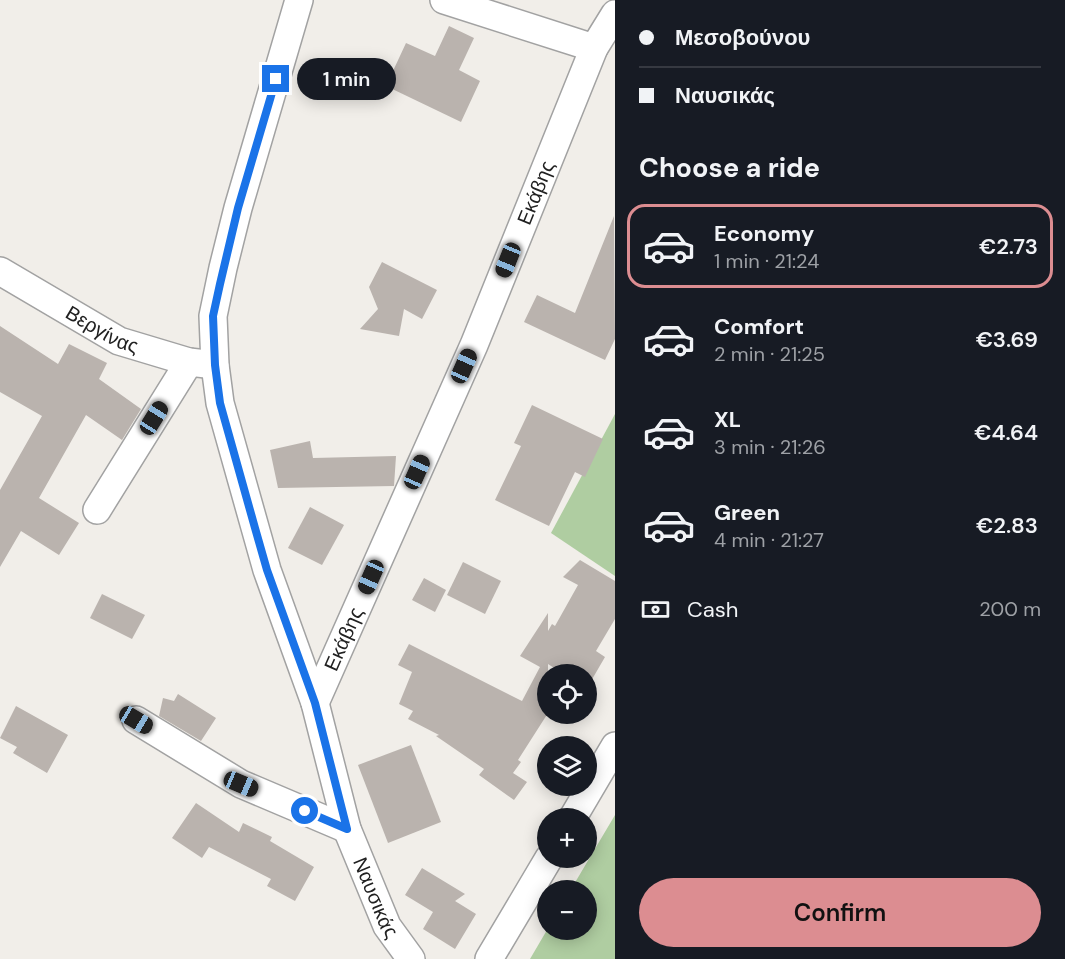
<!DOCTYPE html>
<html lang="en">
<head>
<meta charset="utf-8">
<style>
	body { margin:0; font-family:"DM Sans",sans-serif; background:#20242c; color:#f1f3f6; height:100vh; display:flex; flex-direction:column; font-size:22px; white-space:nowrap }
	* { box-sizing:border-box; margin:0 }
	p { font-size:20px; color:#9ea1a6 }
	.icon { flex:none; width:33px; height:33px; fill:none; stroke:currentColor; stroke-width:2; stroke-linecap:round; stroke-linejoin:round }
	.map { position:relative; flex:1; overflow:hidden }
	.side { display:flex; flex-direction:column; background:#171b24; width:450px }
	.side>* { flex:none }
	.guide { display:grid; align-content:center; height:132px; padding:0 24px; background:#171b24 }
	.fabs { position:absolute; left:537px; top:664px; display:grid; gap:12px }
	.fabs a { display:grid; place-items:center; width:60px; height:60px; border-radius:50%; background:#171b24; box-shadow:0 3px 15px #0003; font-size:30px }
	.end { position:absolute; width:27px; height:27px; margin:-14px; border:8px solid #1a73e8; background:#fff; box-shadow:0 0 0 3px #fff }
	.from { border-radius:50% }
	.bubble { position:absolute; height:42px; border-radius:21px; background:#171b24; box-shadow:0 3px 15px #0003; font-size:20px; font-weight:600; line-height:42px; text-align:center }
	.car { position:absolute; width:18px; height:36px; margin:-18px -9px; border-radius:8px; box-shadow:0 0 4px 2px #0007; background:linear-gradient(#222 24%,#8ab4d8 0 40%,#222 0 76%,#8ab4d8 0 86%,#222 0) }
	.guide b { display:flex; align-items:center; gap:21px; height:57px; font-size:22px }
	.guide b+b { border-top:2px solid #363941 }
	.guide i { width:15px; height:15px; background:#f1f3f6 }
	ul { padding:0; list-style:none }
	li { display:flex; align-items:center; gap:18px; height:84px; margin:0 12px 9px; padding:0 12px; border:3px solid transparent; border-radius:18px }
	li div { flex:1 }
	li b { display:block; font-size:22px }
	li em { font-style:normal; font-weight:600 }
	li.selected { border-color:#dc8d91 }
	li>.icon { width:54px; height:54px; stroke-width:1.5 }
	h2 { padding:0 24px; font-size:27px; line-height:72px }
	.pay { display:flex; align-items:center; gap:15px; height:66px; padding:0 24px; font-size:22px }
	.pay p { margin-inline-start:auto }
	.action { display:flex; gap:12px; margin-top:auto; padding:12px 24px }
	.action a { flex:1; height:69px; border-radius:36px; background:#dc8d91; color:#111; font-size:24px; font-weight:600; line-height:69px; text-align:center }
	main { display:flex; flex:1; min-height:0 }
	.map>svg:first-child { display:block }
	.forest { fill:#afcda1 }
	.building { fill:#bab3ae }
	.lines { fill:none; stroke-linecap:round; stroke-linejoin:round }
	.minor-casing { stroke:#a2a2a2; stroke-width:30 }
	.minor { stroke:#fff; stroke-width:27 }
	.route { stroke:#1a73e8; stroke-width:8 }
	.labels { text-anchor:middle; stroke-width:4.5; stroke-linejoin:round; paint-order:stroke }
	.street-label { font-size:20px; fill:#212121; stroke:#fff }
</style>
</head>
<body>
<main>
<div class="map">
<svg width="615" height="959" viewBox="0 0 615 959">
	<rect width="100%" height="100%" fill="#f1eee9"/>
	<g class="forest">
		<polygon points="615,414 615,576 551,533"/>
		<polygon points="615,815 615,959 530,959 547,930 586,930 586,891 570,891"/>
	</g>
	<g class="building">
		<polygon points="449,26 474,38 459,70 480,81 461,122 386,86 406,43 435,56"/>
		<polygon points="614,216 615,339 605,360 524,322 537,295 575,313"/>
		<polygon points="382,262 437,290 422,319 404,309 399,336 360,329 378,309 369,287"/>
		<polygon points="0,326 58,364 69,344 107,363 99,379 141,409 122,440 86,415 39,498 79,523 59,555 21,531 0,567 0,490 42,416 0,392"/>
		<polygon points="532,405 603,439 585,477 575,472 549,526 495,500 521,446 514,443"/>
		<polygon points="310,441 313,458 396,456 394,486 278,488 270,450"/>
		<polygon points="310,507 344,525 322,565 288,548"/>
		<polygon points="580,560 615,581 615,619 596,651 605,657 587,688 586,675 565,675 548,664 548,713 518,760 521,762 513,773 527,782 514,800 479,775 484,769 436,736 439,735 408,719 413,711 399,704 412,672 398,665 409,644 522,701 540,667 520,656 548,613 548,631 552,624 555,626 578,585 563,577"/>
		<polygon points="463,562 501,581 485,614 447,595"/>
		<polygon points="424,578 446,590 435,612 412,600"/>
		<polygon points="102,594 145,615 132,639 90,618"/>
		<polygon points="178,694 216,718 201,741 159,716 163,698 174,701"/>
		<polygon points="16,706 68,735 47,773 13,753 17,747 0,738"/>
		<polygon points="411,745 441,822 388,843 358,765"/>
		<polygon points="196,803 239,832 243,823 272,837 270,841 314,867 295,901 267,886 271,879 209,847 202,858 172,838"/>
		<polygon points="422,868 465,894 455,901 476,914 455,949 423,929 433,912 405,895"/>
	</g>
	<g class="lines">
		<g class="minor-casing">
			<g id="minor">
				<path id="s1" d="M 299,0 L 238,208 L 223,268 L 213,316 L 215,365 L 220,403 L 267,570 L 315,703 L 347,829 L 387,926 L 411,959"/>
				<polyline points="444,0 594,48"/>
				<path id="s2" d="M 0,271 L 119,341 L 189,362 L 215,365"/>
				<polyline points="97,510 189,362"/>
				<path id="s3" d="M 315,703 L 474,345 L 594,48 L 615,14"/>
				<polyline points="136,720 241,784 347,829"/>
				<polyline points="572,819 615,746"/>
				<polyline points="489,959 549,858"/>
			</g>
		</g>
		<use href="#minor" class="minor"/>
	</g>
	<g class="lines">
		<polyline class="route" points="276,79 238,208 220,284 213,316 215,365 220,403 255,528 267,570 315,703 347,829 305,811"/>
	</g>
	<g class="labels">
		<g class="street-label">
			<text dy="7" stroke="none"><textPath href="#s3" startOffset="556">Εκάβης</textPath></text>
			<text dy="7" stroke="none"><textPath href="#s2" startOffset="118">Βεργίνας</textPath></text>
			<text dy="7" stroke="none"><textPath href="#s3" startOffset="70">Εκάβης</textPath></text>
			<text dy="7" stroke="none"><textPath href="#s1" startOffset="934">Ναυσικάς</textPath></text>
		</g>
	</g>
</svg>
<div class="fabs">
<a><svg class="icon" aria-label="locate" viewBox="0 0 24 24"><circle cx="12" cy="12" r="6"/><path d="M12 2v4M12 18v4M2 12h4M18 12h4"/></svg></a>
<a><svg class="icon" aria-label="layers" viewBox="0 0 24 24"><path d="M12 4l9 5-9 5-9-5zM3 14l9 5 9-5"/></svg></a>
<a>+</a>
<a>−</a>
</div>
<i class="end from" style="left:305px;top:811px"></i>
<i class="end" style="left:276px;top:79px"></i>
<div class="bubble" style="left:297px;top:58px;width:99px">1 min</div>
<i class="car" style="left:508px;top:260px;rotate:202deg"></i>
<i class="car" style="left:464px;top:366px;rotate:24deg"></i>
<i class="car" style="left:154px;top:418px;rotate:32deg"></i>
<i class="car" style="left:417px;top:472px;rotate:24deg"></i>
<i class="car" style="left:371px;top:577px;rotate:204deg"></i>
<i class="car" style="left:136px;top:720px;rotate:121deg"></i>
<i class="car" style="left:241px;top:784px;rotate:113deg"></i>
</div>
<section class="side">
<div class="guide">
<b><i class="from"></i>Μεσοβούνου</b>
<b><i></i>Ναυσικάς</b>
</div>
<h2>Choose a ride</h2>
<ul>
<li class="selected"><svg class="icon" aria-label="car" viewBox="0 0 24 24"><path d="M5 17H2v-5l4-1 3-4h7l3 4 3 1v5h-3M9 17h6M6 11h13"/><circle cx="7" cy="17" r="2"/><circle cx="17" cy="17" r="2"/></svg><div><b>Economy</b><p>1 min · 21:24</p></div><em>€2.73</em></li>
<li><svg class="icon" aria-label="car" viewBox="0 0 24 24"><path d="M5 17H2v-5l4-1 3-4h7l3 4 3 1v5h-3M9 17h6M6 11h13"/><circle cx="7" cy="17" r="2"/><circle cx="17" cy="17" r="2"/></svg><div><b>Comfort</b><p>2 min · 21:25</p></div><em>€3.69</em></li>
<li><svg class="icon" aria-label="car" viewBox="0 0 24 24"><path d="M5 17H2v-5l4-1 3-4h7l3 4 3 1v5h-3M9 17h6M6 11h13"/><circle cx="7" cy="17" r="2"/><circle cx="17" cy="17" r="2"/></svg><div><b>XL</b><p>3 min · 21:26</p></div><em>€4.64</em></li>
<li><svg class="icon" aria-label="car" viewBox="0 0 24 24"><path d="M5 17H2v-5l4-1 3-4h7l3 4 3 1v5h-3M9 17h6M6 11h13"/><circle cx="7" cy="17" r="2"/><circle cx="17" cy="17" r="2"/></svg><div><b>Green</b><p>4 min · 21:27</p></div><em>€2.83</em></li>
</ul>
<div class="pay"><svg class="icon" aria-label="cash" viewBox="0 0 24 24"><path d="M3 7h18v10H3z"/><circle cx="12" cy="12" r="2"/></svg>Cash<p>200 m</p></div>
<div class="action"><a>Confirm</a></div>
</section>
</main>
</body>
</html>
